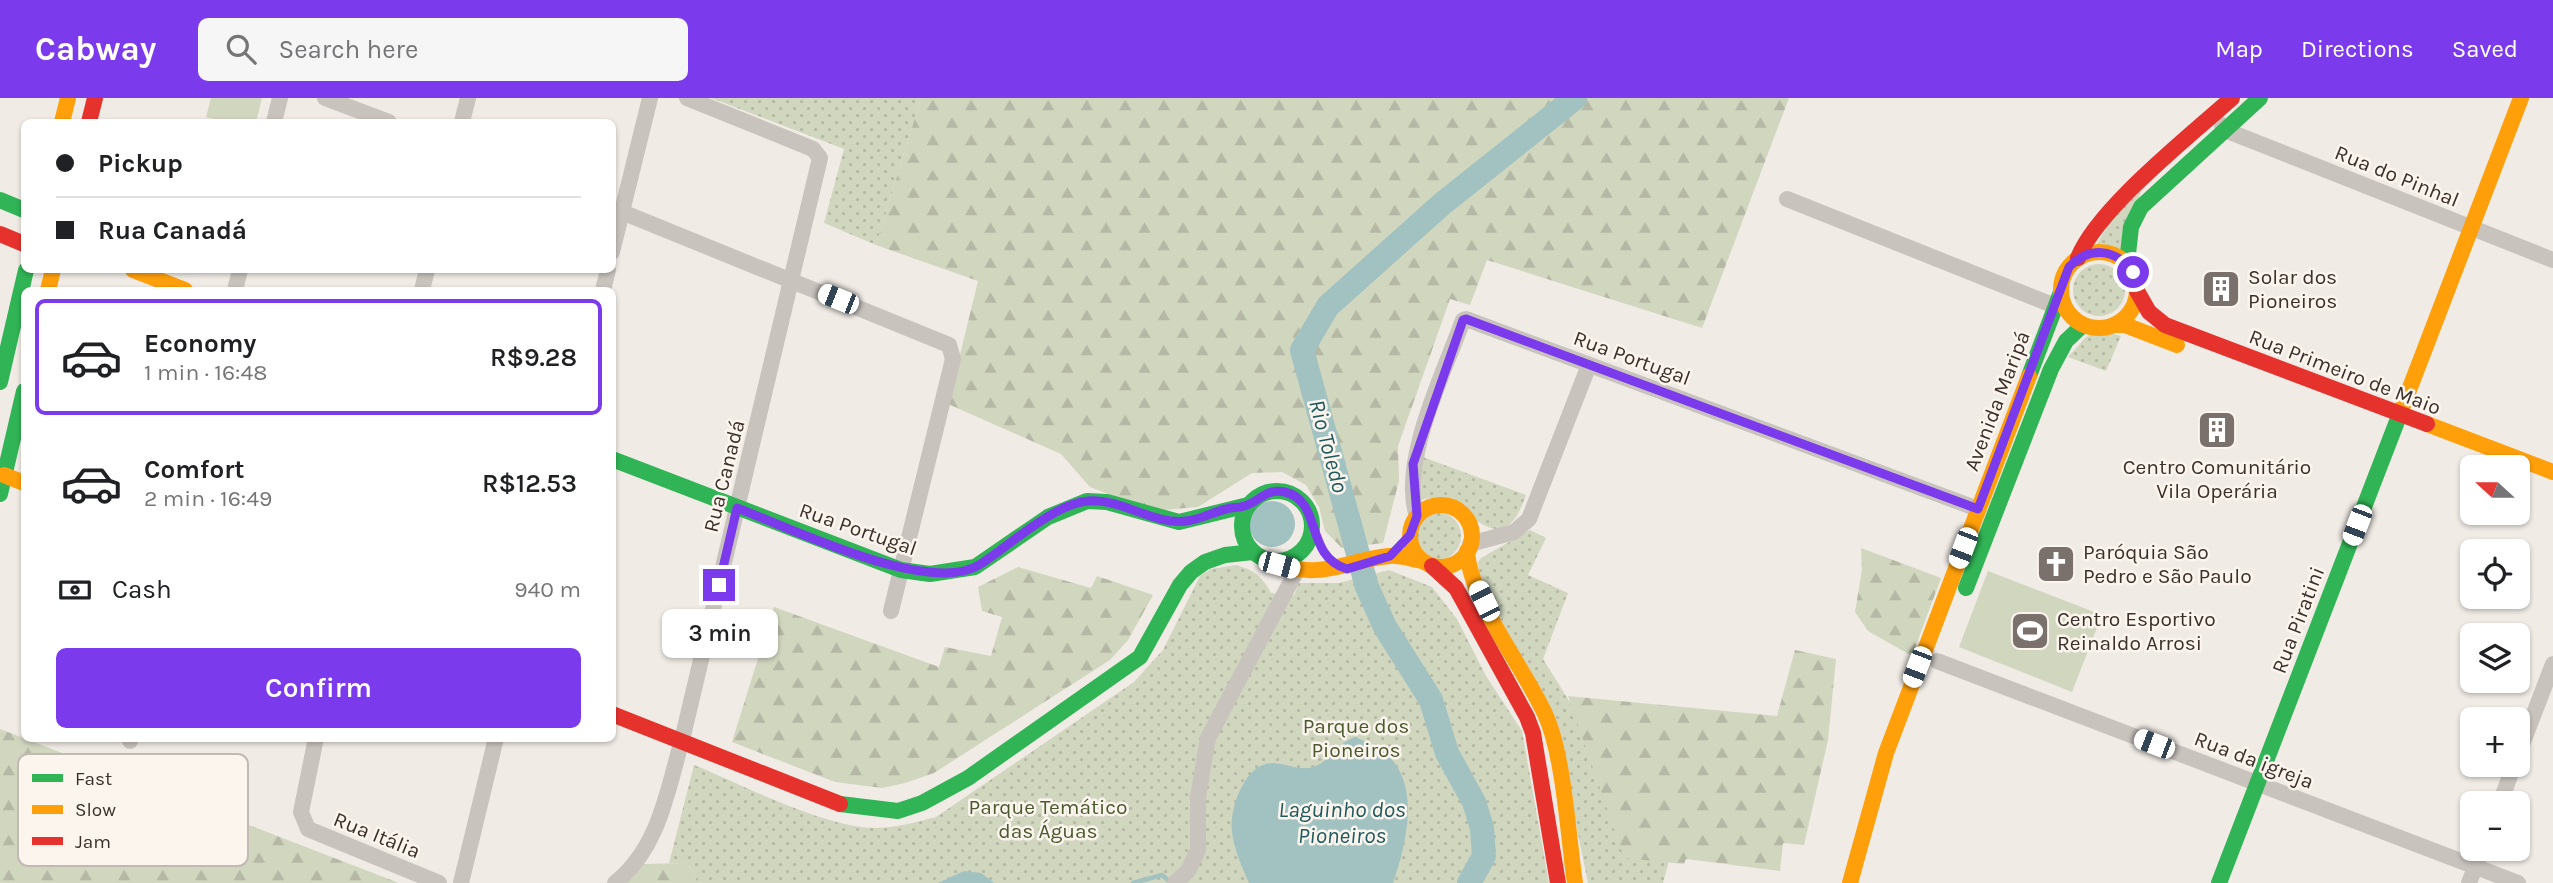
<!DOCTYPE html>
<html lang="en">
<head>
<meta charset="utf-8">
<style>
	body { margin:0; font-family:Karla,sans-serif; background:#f6f6f6; color:#202124; height:100vh; display:flex; flex-direction:column; font-size:26px; white-space:nowrap }
	* { box-sizing:border-box; margin:0 }
	p { font-size:23px; color:#757577 }
	.icon { flex:none; width:38px; height:38px; fill:none; stroke:currentColor; stroke-width:2; stroke-linecap:round; stroke-linejoin:round }
	.map { position:relative; flex:1; overflow:hidden }
	.side { position:absolute; left:21px; top:189px; width:595px; height:455px; display:flex; flex-direction:column; background:#fff; border-radius:10px; box-shadow:0 2px 5px #0004 }
	.side>* { flex:none }
	.guide { position:absolute; left:21px; top:21px; width:595px; height:154px; border-radius:10px; box-shadow:0 2px 5px #0004; display:grid; align-content:center; height:154px; padding:0 35px; background:#fff }
	.needle { width:46px; rotate:291deg }
	.controls { position:absolute; left:2460px; top:357px; display:grid; gap:14px }
	.controls a { display:grid; place-items:center; width:70px; height:70px; border-radius:10px; background:#fff; box-shadow:0 2px 5px #0004; font-size:35px }
	.end { position:absolute; width:32px; height:32px; margin:-16px; border:9px solid #7c3aed; background:#fff; box-shadow:0 0 0 4px #fff }
	.from { border-radius:50% }
	.bubble { position:absolute; height:49px; border-radius:10px; background:#fff; box-shadow:0 2px 5px #0004; font-size:23px; font-weight:600; line-height:49px; text-align:center }
	.car { position:absolute; width:21px; height:42px; margin:-21px -10px; border-radius:9px; box-shadow:0 0 5px 2px #0007; background:linear-gradient(#fff 24%,#345 0 40%,#fff 0 76%,#345 0 86%,#fff 0) }
	.guide b { display:flex; align-items:center; gap:24px; height:66px; font-size:26px }
	.guide b+b { border-top:2px solid #e0e0e0 }
	.guide i { width:18px; height:18px; background:#202124 }
	ul { padding:12px 0 0; list-style:none }
	li { display:flex; align-items:center; gap:21px; height:116px; margin:0 14px 10px; padding:0 21px; border:4px solid transparent; border-radius:10px }
	li div { flex:1 }
	li b { display:block; font-size:26px }
	li em { font-style:normal; font-weight:600 }
	li.on { border-color:#7c3aed }
	li>.icon { width:63px; height:63px; stroke-width:1.5 }
	.pay { display:flex; align-items:center; gap:18px; height:77px; padding:0 35px; font-size:26px }
	.pay p { margin-inline-start:auto }
	.cta { display:flex; gap:14px; margin-top:auto; padding:14px 35px }
	.cta a { flex:1; height:80px; border-radius:10px; background:#7c3aed; color:#fff; font-size:28px; font-weight:600; line-height:80px; text-align:center }
	header { display:flex; align-items:center; gap:42px; box-sizing:border-box; height:98px; padding:0 35px; background:#7c3aed; color:#fff }
	header strong { font-size:33px }
	nav { display:flex; gap:38px; margin-inline-start:auto; font-size:24px }
	.search { width:490px; height:63px; background:#f6f6f6; display:flex; align-items:center; gap:18px; box-sizing:border-box; padding:0 24px; border-radius:10px; color:#757577; font-size:26px }
	.map>svg:first-child { display:block }
	.grass { fill:url(#grass-dots) }
	.forest { fill:url(#forest-firs) }
	.garden { fill:#d1d6bf }
	.water { fill:#a1c2c1 }
	.lines { fill:none; stroke-linecap:round; stroke-linejoin:round }
	.stream { stroke:#a1c2c1; stroke-width:4.5 }
	.river { stroke:#a1c2c1; stroke-width:24 }
	.street { stroke:#c9c3be; stroke-width:16 }
	.fast { stroke:#30b455; stroke-width:16 }
	.slow { stroke:#ff9f0a; stroke-width:16 }
	.jam { stroke:#e5322d; stroke-width:16 }
	.route { stroke:#7c3aed; stroke-width:9 }
	.labels { text-anchor:middle; stroke-width:5; stroke-linejoin:round; paint-order:stroke }
	.street-label { font-size:21px; fill:#3b302b; stroke:#fbf5ee }
	.poi-label { font-size:21px; fill:#3b302b; stroke:#fbf5ee; text-anchor:start }
	.park-label { font-size:21px; fill:#4a5a2e; stroke:#fbf5ee }
	.water-label { font-size:23px; font-style:italic; fill:#1f5a5e; stroke:#fbf5ee }
	.key { fill:#fbf5ee; stroke:#c1bab4; stroke-width:2 }
	.key-label { font-size:19px; fill:#3b302b }
</style>
</head>
<body>
<header>
<strong>Cabway</strong>
<div class="search"><svg class="icon" aria-label="search" viewBox="0 0 24 24"><circle cx="10" cy="10" r="6"/><path d="M15 15l6 6"/></svg>Search here</div>
<nav><a>Map</a><a>Directions</a><a>Saved</a></nav>
</header>
<div class="map">
<svg width="2553" height="785" viewBox="0 0 2553 785">
	<defs>
		<pattern id="grass-dots" width="8" height="8" patternUnits="userSpaceOnUse" patternTransform="scale(1.75)"><rect width="8" height="8" fill="#d1d6bf"/><path d="M2 2h.1M6 6h.1" fill="none" stroke="#b4b8a4" stroke-width="1.8" stroke-linecap="round"/></pattern>
		<pattern id="forest-firs" width="22" height="20" patternUnits="userSpaceOnUse" patternTransform="scale(1.75)"><rect width="22" height="20" fill="#d1d6bf"/><path d="M5 1l3.5 6h-7zM16 11l3.5 6h-7z" fill="#b4b8a4"/></pattern>
	</defs>
	<rect width="100%" height="100%" fill="#f0ebe5"/>
	<g class="grass">
		<polygon points="711,0 921,0 876,147 824,125 844,51"/>
		<polygon points="2141,93 2122,154 2096,148 2112,120"/>
		<circle cx="2099" cy="192" r="26"/>
		<polygon points="2103,233 2121,238 2106,273 2068,259 2086,239"/>
		<path d="M 1420,358 L 1526,397 C 1497,480 1463,383 1418,403 Z"/>
		<circle cx="1437" cy="438" r="24"/>
		<polygon points="1530,432 1546,440 1528,477 1568,495 1543,561 1669,763 1663,785 1588,785 1556,628 1479,479 1478,464 1481,460"/>
		<path d="M 1236,467 C 1254,472 1262,478 1271,495 L 1294,497 L 1299,485 L 1339,485 L 1389,472 L 1432,489 L 1457,521 L 1486,578 L 1522,633 L 1549,785 L 701,785 L 686,765 L 669,765 L 694,667 C 743,687 827,731 878,730 C 898,729 917,724 936,719 L 1134,584 L 1163,552 L 1200,478 L 1211,471 Z"/>
	</g>
	<g class="forest">
		<polygon points="921,0 1789,0 1702,230 1487,162 1470,207 1450,201 1398,348 1399,383 1383,445 1342,450 1325,433 1319,409 1306,387 1282,374 1252,375 1198,409 1163,412 1132,405 1090,389 1061,356 948,306 978,183 876,147"/>
		<polygon points="1861,450 1941,480 1912,558 1868,533 1855,514 1862,472"/>
		<polygon points="1018,469 1091,490 1097,478 1153,497 1128,542 1110,562 934,675 905,685 882,690 835,684 732,644 774,509 939,569 945,549 991,558 1002,519 982,513 978,489"/>
		<polygon points="1795,552 1836,561 1828,642 1804,747 1783,745 1780,773 1686,761 1684,766 1624,760 1568,598 1777,618"/>
		<polygon points="0,631 399,785 0,785"/>
		<polygon points="686,765 701,785 624,785 643,766"/>
	</g>
	<g class="garden">
		<polygon points="211,0 262,0 256,24 226,24 206,19"/>
		<polygon points="1988,473 2102,517 2072,594 1959,549"/>
	</g>
	<g class="water">
		<circle cx="1272" cy="426" r="23"/>
		<path d="M 1356,639 C 1365,644 1377,648 1385,655 C 1422,685 1406,747 1393,785 L 1249,785 C 1242,769 1234,751 1232,734 C 1229,713 1243,671 1266,666 C 1282,662 1297,674 1313,669 C 1332,663 1337,644 1356,639 Z"/>
		<polygon points="964,773 981,775 994,785 938,785"/>
	</g>
	<g class="lines">
		<polyline class="stream" points="1133,785 1162,777 1170,784"/>
		<polyline class="river" points="1469,785 1484,758 1482,730 1474,704 1447,655 1431,602 1385,529 1367,489 1302,252 1328,208 1442,106 1575,0"/>
		<g class="street">
			<polyline points="325,0 389,24"/>
			<polyline points="274,24 280,0"/>
			<polyline points="462,24 468,0"/>
			<polyline points="2222,27 2225,32 2553,162"/>
			<polyline points="1787,101 2055,208"/>
			<polyline points="612,110 949,247 953,261 891,513"/>
			<polyline points="612,154 650,0"/>
			<polyline points="235,192 240,172"/>
			<polyline points="422,192 427,172"/>
			<polyline points="603,192 608,172"/>
			<path d="M 1417,418 C 1399,365 1444,275 1463,222 L 1466,221 L 1978,411"/>
			<polyline points="1470,446 1514,434 1529,421 1589,267"/>
			<polyline points="1937,563 2518,785"/>
			<polyline points="316,640 301,714 308,731 439,785"/>
			<polyline points="130,643 130,640"/>
			<polyline points="2518,657 2553,566"/>
			<polyline points="2500,705 2514,667"/>
			<polyline points="461,785 496,640"/>
			<path d="M 615,785 C 659,750 667,694 682,642 L 820,60 L 813,51 L 687,0"/>
			<polyline points="1175,785 1188,773 1198,752 1198,699 1208,640 1297,472"/>
			<polyline points="2469,785 2482,751"/>
		</g>
		<g class="fast">
			<polyline points="0,102 24,112"/>
			<polyline points="2127,165 2131,129 2141,109 2260,0"/>
			<polyline points="2029,278 2061,194"/>
			<polyline points="0,284 26,172"/>
			<polyline points="612,361 901,472 930,476 975,469 1048,419 1087,403 1107,404 1179,424 1248,407"/>
			<circle cx="1277" cy="428" r="35"/>
			<polyline points="0,396 24,293"/>
			<polyline points="1966,490 2051,271 2066,243 2083,227"/>
			<polyline points="840,706 898,713 922,705 968,680 1140,559 1180,487 1191,474 1205,464 1225,457 1253,454"/>
			<polyline points="2219,785 2401,313"/>
		</g>
		<g class="slow">
			<polyline points="62,24 68,0"/>
			<circle cx="2099" cy="192" r="38"/>
			<polyline points="133,172 185,192"/>
			<polyline points="48,192 53,172"/>
			<polyline points="2114,227 2125,227 2177,247"/>
			<polyline points="2401,313 2521,0"/>
			<polyline points="2427,326 2553,374"/>
			<polyline points="4,377 24,385"/>
			<circle cx="1441" cy="438" r="31"/>
			<path d="M 1467,453 C 1470,502 1524,570 1545,616 C 1564,657 1568,738 1575,785"/>
			<path d="M 1271,463 C 1320,484 1342,463 1389,458 C 1400,457 1411,461 1422,463"/>
			<polyline points="1850,785 1886,655 2029,278"/>
		</g>
		<g class="jam">
			<polyline points="89,24 95,0"/>
			<polyline points="0,136 24,146"/>
			<path d="M 2078,160 C 2097,111 2190,38 2232,0"/>
			<polyline points="2137,193 2149,214 2165,227 2427,326"/>
			<polyline points="1432,468 1456,490 1527,619 1533,635 1558,785"/>
			<polyline points="612,616 840,706"/>
		</g>
	</g>
	<g class="lines">
		<path class="route" d="M 719,487 L 737,410 C 791,430 928,498 979,467 C 1009,448 1053,406 1088,403 C 1122,400 1152,427 1186,423 C 1199,422 1213,414 1226,411 C 1233,409 1241,410 1247,407 C 1261,402 1266,390 1285,394 C 1323,403 1304,458 1347,471 L 1390,458 L 1410,437 L 1417,418 L 1413,366 L 1463,222 L 1466,221 L 1978,411 L 2069,169 C 2089,148 2115,150 2133,174"/>
	</g>
	<defs>
		<g id="building-square" transform="scale(2.0125)"><rect x="-9" y="-9" width="18" height="18" rx="4" fill="#7a716c" stroke="#fbf5ee"/><path d="M-4-6H4V6H1V3H-1V6H-4ZM-2.5-4.3h1.7v1.8h-1.7ZM.8-4.3h1.7v1.8H.8ZM-2.5-1h1.7V.8h-1.7ZM.8-1h1.7V.8H.8Z" fill="#fff"/></g>
		<g id="church-square" transform="scale(2.0125)"><rect x="-9" y="-9" width="18" height="18" rx="4" fill="#7a716c" stroke="#fbf5ee"/><path d="M-1.2-6h2.4v3.5h3.3v2.4h-3.3V6h-2.4V-.1h-3.3v-2.4h3.3Z" fill="#fff"/></g>
		<g id="stadium-square" transform="scale(2.0125)"><rect x="-9" y="-9" width="18" height="18" rx="4" fill="#7a716c" stroke="#fbf5ee"/><path d="M0-5a6.5 5 0 1 0 0 10a6.5 5 0 1 0 0-10ZM-3.5-1.8h7v3.6h-7Z" fill="#fff"/></g>
	</defs>
	<g fill-rule="evenodd">
		<use href="#building-square" x="2221" y="191"/>
		<use href="#building-square" x="2217" y="332"/>
		<use href="#church-square" x="2056" y="466"/>
		<use href="#stadium-square" x="2030" y="533"/>
	</g>
	<g class="labels">
		<g class="street-label">
			<text transform="translate(2397 78) rotate(22)" y="7">Rua do Pinhal</text>
			<text transform="translate(1632 260) rotate(20)" y="7">Rua Portugal</text>
			<text transform="translate(2345 274) rotate(21)" y="7">Rua Primeiro de Maio</text>
			<text transform="translate(1997 303) rotate(-69)" y="7">Avenida Maripá</text>
			<text transform="translate(724 378) rotate(-76)" y="7">Rua Canadá</text>
			<text transform="translate(858 431) rotate(19)" y="7">Rua Portugal</text>
			<text transform="translate(2298 522) rotate(-69)" y="7">Rua Piratini</text>
			<text transform="translate(2254 662) rotate(21)" y="7">Rua da igreja</text>
			<text transform="translate(377 737) rotate(22)" y="7">Rua Itália</text>
		</g>
		<g class="poi-label">
			<text x="2248" y="186">Solar dos<tspan x="2248" dy="24">Pioneiros</tspan></text>
			<text x="2217" y="376" text-anchor="middle">Centro Comunitário<tspan x="2217" dy="24">Vila Operária</tspan></text>
			<text x="2083" y="461">Paróquia São<tspan x="2083" dy="24">Pedro e São Paulo</tspan></text>
			<text x="2057" y="528">Centro Esportivo<tspan x="2057" dy="24">Reinaldo Arrosi</tspan></text>
		</g>
		<g class="park-label">
			<text x="1356" y="635">Parque dos<tspan x="1356" dy="24">Pioneiros</tspan></text>
			<text x="1048" y="716">Parque Temático<tspan x="1048" dy="24">das Águas</tspan></text>
		</g>
		<g class="water-label">
			<text transform="translate(1329 348) rotate(75)" y="8">Rio Toledo</text>
			<text x="1342" y="719">Laguinho dos<tspan x="1342" dy="26">Pioneiros</tspan></text>
		</g>
	</g>
	<rect x="18" y="656" width="230" height="112" rx="10" class="key"/>
	<rect x="32" y="676" width="31" height="8" fill="#30b455"/>
	<rect x="32" y="707" width="31" height="9" fill="#ff9f0a"/>
	<rect x="32" y="739" width="31" height="8" fill="#e5322d"/>
	<g class="key-label">
		<text x="75" y="687">Fast</text>
		<text x="75" y="718">Slow</text>
		<text x="75" y="750">Jam</text>
	</g>
</svg>
<div class="controls">
<a><svg class="needle" viewBox="-14 -14 28 28"><path d="M0-13l5 13h-10z" fill="#e53935"/><path d="M0 13l5-13h-10z" fill="#757577"/></svg></a>
<a><svg class="icon" aria-label="locate" viewBox="0 0 24 24"><circle cx="12" cy="12" r="6"/><path d="M12 2v4M12 18v4M2 12h4M18 12h4"/></svg></a>
<a><svg class="icon" aria-label="layers" viewBox="0 0 24 24"><path d="M12 4l9 5-9 5-9-5zM3 14l9 5 9-5"/></svg></a>
<a>+</a>
<a>−</a>
</div>
<i class="end from" style="left:2133px;top:174px"></i>
<i class="end" style="left:719px;top:487px"></i>
<div class="bubble" style="left:662px;top:511px;width:116px">3 min</div>
<i class="car" style="left:838px;top:201px;rotate:292deg"></i>
<i class="car" style="left:2357px;top:427px;rotate:201deg"></i>
<i class="car" style="left:1963px;top:450px;rotate:201deg"></i>
<i class="car" style="left:1279px;top:467px;rotate:105deg"></i>
<i class="car" style="left:1484px;top:503px;rotate:334deg"></i>
<i class="car" style="left:1917px;top:569px;rotate:201deg"></i>
<i class="car" style="left:2154px;top:646px;rotate:291deg"></i>
<div class="guide">
<b><i class="from"></i>Pickup</b>
<b><i></i>Rua Canadá</b>
</div>
<section class="side">
<ul>
<li class="on"><svg class="icon" aria-label="car" viewBox="0 0 24 24"><path d="M5 17H2v-5l4-1 3-4h7l3 4 3 1v5h-3M9 17h6M6 11h13"/><circle cx="7" cy="17" r="2"/><circle cx="17" cy="17" r="2"/></svg><div><b>Economy</b><p>1 min · 16:48</p></div><em>R$9.28</em></li>
<li><svg class="icon" aria-label="car" viewBox="0 0 24 24"><path d="M5 17H2v-5l4-1 3-4h7l3 4 3 1v5h-3M9 17h6M6 11h13"/><circle cx="7" cy="17" r="2"/><circle cx="17" cy="17" r="2"/></svg><div><b>Comfort</b><p>2 min · 16:49</p></div><em>R$12.53</em></li>
</ul>
<div class="pay"><svg class="icon" aria-label="cash" viewBox="0 0 24 24"><path d="M3 7h18v10H3z"/><circle cx="12" cy="12" r="2"/></svg>Cash<p>940 m</p></div>
<div class="cta"><a>Confirm</a></div>
</section>
</div>
</body>
</html>
